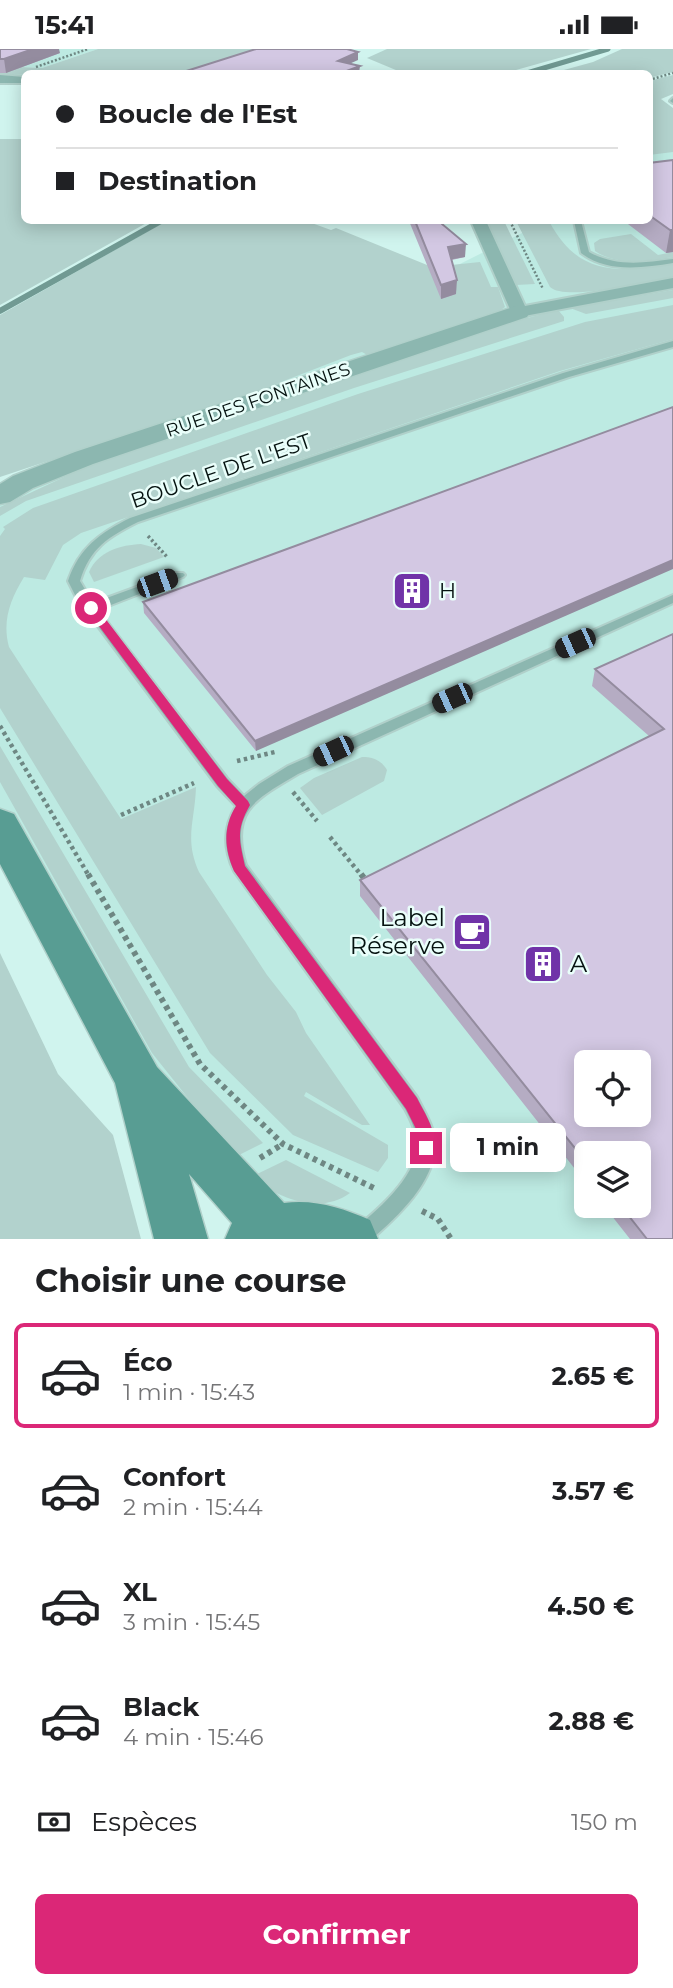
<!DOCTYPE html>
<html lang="fr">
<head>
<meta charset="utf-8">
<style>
	body { margin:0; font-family:Montserrat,sans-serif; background:#f6f6f6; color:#202124; height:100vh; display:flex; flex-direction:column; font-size:26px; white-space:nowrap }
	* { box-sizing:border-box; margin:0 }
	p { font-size:23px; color:#757577 }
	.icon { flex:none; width:38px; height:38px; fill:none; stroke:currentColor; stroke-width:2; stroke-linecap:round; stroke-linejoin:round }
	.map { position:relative; height:1190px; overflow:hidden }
	.drawer { display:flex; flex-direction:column; background:#fff; flex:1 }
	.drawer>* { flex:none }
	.hud { position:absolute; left:21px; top:21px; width:632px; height:154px; border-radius:10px; box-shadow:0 4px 18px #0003; display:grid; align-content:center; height:154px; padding:0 35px; background:#fff }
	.buttons { position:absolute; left:574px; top:1001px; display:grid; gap:14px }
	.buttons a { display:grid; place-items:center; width:77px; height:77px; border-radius:10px; background:#fff; box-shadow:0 4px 18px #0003; font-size:35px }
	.end { position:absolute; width:32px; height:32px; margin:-16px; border:9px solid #db2777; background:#fff; box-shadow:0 0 0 4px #fff }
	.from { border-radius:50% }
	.bubble { position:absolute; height:49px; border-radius:10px; background:#fff; box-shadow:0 4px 18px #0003; font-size:23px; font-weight:700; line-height:49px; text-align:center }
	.car { position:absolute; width:21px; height:42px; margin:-21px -10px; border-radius:9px; box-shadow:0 0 5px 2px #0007; background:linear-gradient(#222 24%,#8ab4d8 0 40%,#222 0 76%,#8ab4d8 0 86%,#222 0) }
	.hud b { display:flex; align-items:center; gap:24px; height:66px; font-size:26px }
	.hud b+b { border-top:2px solid #e0e0e0 }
	.hud i { width:18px; height:18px; background:#202124 }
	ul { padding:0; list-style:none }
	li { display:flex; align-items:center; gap:21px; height:105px; margin:0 14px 10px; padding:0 21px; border:4px solid transparent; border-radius:10px }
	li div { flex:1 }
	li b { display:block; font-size:26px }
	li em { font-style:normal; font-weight:700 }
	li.active { border-color:#db2777 }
	li>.icon { width:63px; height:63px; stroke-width:1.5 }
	h2 { padding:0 35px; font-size:32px; line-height:84px }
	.pay { display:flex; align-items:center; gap:18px; height:77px; padding:0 35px; font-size:26px }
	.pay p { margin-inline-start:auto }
	.action { display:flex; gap:14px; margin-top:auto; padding:14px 35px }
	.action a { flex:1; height:80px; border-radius:10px; background:#db2777; color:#fff; font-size:28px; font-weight:700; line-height:80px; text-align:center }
	.status { display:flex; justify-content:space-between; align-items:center; height:49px; padding:0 35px; background:#fff; direction:ltr }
	.status svg { height:19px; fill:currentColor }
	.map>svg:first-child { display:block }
	.built { fill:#bdeae2; fill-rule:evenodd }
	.green { fill:#b2d2cd }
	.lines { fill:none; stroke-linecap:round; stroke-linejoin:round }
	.stream-far1 { stroke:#719a93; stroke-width:5 }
	.stream { stroke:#719a93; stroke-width:6 }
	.service-casing { stroke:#b0d0ca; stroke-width:4 }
	.minor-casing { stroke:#b0d0ca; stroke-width:4 }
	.tertiary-casing { stroke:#b0d0ca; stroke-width:3 }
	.secondary-casing { stroke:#b0d0ca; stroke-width:3 }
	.path-far3 { stroke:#6e8783; stroke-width:2.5; stroke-dasharray:2 2; stroke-linecap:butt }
	.path-far2 { stroke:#6e8783; stroke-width:3.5; stroke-dasharray:2.5 2.5; stroke-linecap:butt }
	.path-far1 { stroke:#6e8783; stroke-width:4.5; stroke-dasharray:3.5 3.5; stroke-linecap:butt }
	.path { stroke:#6e8783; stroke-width:6; stroke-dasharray:4.5 4.5; stroke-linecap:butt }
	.service { fill:#8cb7b0; fill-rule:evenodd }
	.minor { fill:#8cb7b0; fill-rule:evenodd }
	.tertiary { fill:#8cb7b0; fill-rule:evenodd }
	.secondary { fill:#589d93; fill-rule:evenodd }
	.wall { fill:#b5acc3 }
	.shaded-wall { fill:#948c9f }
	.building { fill:#d3c8e3; stroke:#948c9f; stroke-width:2; fill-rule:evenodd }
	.route { fill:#db2777 }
	.labels { text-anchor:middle; stroke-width:5; stroke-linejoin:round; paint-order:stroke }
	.far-street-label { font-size:18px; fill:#051210; stroke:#e9fefa }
	.street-label { font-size:21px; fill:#051210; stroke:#e9fefa }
	.poi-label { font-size:21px; fill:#051210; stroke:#e9fefa; text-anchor:start }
	.near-poi-label { font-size:24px; fill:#051210; stroke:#e9fefa; text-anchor:end }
</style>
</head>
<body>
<div class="status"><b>15:41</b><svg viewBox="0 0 49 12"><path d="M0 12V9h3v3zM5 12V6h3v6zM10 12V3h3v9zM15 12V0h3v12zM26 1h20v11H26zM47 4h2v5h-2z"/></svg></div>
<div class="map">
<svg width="673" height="1190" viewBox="0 0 673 1190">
	<rect width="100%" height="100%" fill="#d0f4ee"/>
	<g class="built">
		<polygon points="0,0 98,0 42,19 0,17"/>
		<path d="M 673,102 L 673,1190 L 333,1190 L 274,1182 L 138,1030 L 0,770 L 0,447 L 23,433 L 538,176 L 537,172 L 649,172 L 649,105 ZM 586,1013 L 639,1013 L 639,1066 L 586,1066 ZM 586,1104 L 639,1104 L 639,1157 L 586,1157 Z"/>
	</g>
	<g class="green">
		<polygon points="98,0 257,0 185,24 0,26 0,17 42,19"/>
		<polygon points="387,0 591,0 505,24 403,24 367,9"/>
		<polygon points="622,0 673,0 673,23 649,29 649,24 553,24 593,13"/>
		<polygon points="673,26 673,45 661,50 673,59 673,103 649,106 649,32"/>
		<polygon points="0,90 24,90 24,172 150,172 0,256"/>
		<polygon points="166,172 306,172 331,181 336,179 432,218 480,213 491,238 498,238 505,258 497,264 369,307 362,303 351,306 253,344 0,428 0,266"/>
		<polygon points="486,172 504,172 535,235 516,236"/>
		<path d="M 516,172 L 549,172 C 578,227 617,224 673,215 L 673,228 C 649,232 566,253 550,238 Z"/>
		<path d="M 631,185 L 658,206 L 673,203 L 673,208 C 648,212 616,217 595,202 L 594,194 L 600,190 Z"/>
		<polygon points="673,241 673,249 586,265 570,259"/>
		<path d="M 673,256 L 673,290 L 560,322 L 81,484 L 63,496 L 45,531 L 24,528 C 10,551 2,572 9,598 L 121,770 L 196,738 C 195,772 184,790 199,823 L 267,926 L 296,963 L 306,984 L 370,1076 L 362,1076 L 306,1043 L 304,1047 L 388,1096 L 388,1109 L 378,1123 L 293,1086 L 210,1004 L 0,659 L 0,487 L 5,480 L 3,478 L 33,459 L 358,345 L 585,273 Z"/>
		<polygon points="558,261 564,268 564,272 354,339 26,452 0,467 0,458 90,416 512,273"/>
		<path d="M 141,495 L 156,499 L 164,508 L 94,533 L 89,523 C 98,502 121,496 141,495 Z"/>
		<polygon points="0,697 189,1018 263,1094 235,1108 152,1004 0,733"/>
		<path d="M 362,708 C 373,708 381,711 387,721 L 384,732 L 322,766 L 300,739 L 314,729 Z"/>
		<polygon points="0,904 58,1025 113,1086 141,1190 0,1190"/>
		<path d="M 286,1111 L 350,1144 C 321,1166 276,1150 253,1127 Z"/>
	</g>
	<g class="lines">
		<polyline class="stream-far1" points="527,24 608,0"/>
		<polyline class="stream" points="0,262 161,172"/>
		<g class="service-casing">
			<g id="service">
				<polygon points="673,49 673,54 670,52"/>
				<path d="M 574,172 L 581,172 L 589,203 C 616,218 643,214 673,210 L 673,214 C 642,219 607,224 581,204 Z"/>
				<path d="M 673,292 L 673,298 L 569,328 L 138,473 C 108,488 90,499 80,532 L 93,554 L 175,524 L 183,524 L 185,526 L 183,528 L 98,561 L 227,729 L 244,747 L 259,735 L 288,717 L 673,546 L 673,554 L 298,725 C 256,750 229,762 246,816 L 417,1048 C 424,1062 435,1079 435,1095 C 435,1133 398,1167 372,1190 L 349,1190 L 351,1183 C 375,1163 416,1130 417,1096 C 417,1083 411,1071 405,1060 L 234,822 C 223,799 223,778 236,757 L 217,737 L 76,548 L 68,532 C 79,499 100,484 130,469 L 563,324 Z"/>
			</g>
		</g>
		<g class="minor-casing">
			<g id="minor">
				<polygon points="0,26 24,28 24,34 0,34"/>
				<polygon points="471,172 486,172 525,257 673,229 673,239 519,268 513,267"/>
			</g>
		</g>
		<g class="tertiary-casing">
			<polygon id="tertiary" points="519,256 527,258 530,263 527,268 93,415 33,439 10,453 0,455 0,435 13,427 75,403"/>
		</g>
		<g class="secondary-casing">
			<path id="secondary" d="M 0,760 L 14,765 L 157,1018 L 284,1154 C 315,1150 342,1159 370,1171 L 378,1190 L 225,1190 L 232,1174 L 189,1125 L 208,1190 L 154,1190 L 115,1034 L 0,815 Z"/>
		</g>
		<g class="path-far3">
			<polyline points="36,18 88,0"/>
			<polyline points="649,31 673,24"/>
			<polyline points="510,172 543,240"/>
		</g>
		<polyline class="path-far2" points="148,487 168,509"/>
		<g class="path-far1">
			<polyline points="0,677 89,827"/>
			<polyline points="237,712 275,703"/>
			<polyline points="293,743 317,772"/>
			<polyline points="121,766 194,734"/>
			<polyline points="330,788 362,827"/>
		</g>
		<g class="path">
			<polyline points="88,825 200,1015 283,1095 376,1140"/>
			<polyline points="361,825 367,833"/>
			<polyline points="260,1109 283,1095"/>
			<polyline points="422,1162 438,1170 451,1190"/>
		</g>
		<use href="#service" class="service"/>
		<use href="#minor" class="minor"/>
		<use href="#tertiary" class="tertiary"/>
		<use href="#secondary" class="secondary"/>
	</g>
	<g class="wall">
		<polygon points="0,0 60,4 6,24 0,24"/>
		<polygon points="673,111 673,203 666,204 624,172 649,172 649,114"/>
		<polygon points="409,172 441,172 442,175 465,208 452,211 456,245 441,250"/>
		<polygon points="673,358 256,702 144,564 143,553"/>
		<polygon points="673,585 673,1190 630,1190 604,1157 639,1157 586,1104 586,1134 360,847 360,831 649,687 592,637 595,620"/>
	</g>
	<g class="shaded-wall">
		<polygon points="33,0 59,0 60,4 6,24 4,10"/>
		<polygon points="358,3 358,11 338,20 338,12"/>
		<polygon points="360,17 359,24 344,24 344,23"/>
		<polygon points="670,181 673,181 673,203 666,204"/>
		<polygon points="466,195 465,208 448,211 448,198"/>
		<polygon points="457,231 456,245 441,250 441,236"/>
		<polygon points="673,511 673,520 256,702 255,692"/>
	</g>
	<g class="building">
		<polygon points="0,0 33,0 4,10 0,10"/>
		<polygon points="256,0 347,0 358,3 338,12 360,17 344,23 351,24 180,24"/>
		<polygon points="673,111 673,181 670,181 649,166 649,114"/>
		<polygon points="415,172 441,172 442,175 466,195 448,198 457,231 441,236"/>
		<polygon points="673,358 673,511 255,692 143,553"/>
		<path d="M 673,585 L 673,1190 L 647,1190 L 621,1157 L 639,1157 L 639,1104 L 586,1104 L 586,1113 L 360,831 L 664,680 L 595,620 ZM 586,1013 L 639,1013 L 639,1066 L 586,1066 Z"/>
	</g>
	<path class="route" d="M 87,556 L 95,556 L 227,730 L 248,752 L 250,756 C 236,781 239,790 245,817 L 417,1049 C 425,1065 440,1086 432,1105 L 426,1107 L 420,1105 L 416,1080 L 406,1060 L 234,822 C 224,799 223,778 236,757 L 218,737 L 87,561 Z"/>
	<defs>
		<g id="building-square" transform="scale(2.0125)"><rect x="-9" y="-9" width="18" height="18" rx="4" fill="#7033a8" stroke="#e9fefa"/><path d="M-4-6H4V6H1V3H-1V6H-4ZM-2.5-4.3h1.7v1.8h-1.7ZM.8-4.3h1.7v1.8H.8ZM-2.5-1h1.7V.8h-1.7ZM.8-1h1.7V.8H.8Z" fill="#fff"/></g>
		<g id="cafe-square" transform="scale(2.0125)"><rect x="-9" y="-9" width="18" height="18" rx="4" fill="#7033a8" stroke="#e9fefa"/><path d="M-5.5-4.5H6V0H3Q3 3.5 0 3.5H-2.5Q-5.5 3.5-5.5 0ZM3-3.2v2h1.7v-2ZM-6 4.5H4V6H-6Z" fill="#fff"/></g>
	</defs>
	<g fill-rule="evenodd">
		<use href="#building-square" x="412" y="542"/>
		<use href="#cafe-square" x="472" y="883"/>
		<use href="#building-square" x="543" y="915"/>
	</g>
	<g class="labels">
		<g class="far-street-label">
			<text transform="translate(258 351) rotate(-19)" y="6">RUE DES FONTAINES</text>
		</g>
		<g class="street-label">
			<text transform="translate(221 422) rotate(-19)" y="7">BOUCLE DE L'EST</text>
		</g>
		<g class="poi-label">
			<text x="439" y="549">H</text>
		</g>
		<g class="near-poi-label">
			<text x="445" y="877">Label<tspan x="445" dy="28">Réserve</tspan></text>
			<text x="570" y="923" text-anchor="start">A</text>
		</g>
	</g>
</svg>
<div class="buttons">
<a><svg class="icon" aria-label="locate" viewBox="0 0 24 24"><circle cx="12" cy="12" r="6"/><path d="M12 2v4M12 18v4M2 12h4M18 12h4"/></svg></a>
<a><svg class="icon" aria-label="layers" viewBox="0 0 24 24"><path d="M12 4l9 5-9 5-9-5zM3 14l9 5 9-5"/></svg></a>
</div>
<i class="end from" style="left:91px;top:559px"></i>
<i class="end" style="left:426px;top:1099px"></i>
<div class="bubble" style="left:450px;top:1074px;width:116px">1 min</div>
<i class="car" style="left:157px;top:534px;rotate:70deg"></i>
<i class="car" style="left:575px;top:594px;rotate:246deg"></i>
<i class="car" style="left:452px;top:649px;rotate:246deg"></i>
<i class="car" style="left:333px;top:702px;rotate:245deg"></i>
<div class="hud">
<b><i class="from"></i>Boucle de l'Est</b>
<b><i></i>Destination</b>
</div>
</div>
<section class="drawer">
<h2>Choisir une course</h2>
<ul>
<li class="active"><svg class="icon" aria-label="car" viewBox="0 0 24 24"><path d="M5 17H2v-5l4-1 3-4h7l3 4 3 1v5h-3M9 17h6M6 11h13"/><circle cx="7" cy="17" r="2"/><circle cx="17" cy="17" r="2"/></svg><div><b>Éco</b><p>1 min · 15:43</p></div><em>2.65 €</em></li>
<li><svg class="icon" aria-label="car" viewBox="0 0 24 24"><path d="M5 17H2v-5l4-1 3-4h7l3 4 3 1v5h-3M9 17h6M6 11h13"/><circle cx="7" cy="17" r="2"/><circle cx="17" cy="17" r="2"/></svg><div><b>Confort</b><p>2 min · 15:44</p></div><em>3.57 €</em></li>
<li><svg class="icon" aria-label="car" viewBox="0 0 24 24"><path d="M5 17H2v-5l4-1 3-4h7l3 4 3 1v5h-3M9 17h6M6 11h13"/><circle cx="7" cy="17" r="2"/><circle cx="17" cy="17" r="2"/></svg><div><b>XL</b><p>3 min · 15:45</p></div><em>4.50 €</em></li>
<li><svg class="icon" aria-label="car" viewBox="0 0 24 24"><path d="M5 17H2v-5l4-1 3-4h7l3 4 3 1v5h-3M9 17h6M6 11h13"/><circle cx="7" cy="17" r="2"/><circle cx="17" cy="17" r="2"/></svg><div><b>Black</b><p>4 min · 15:46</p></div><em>2.88 €</em></li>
</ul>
<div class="pay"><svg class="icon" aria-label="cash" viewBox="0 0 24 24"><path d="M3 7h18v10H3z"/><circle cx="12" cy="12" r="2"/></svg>Espèces<p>150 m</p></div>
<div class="action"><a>Confirmer</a></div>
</section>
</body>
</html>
